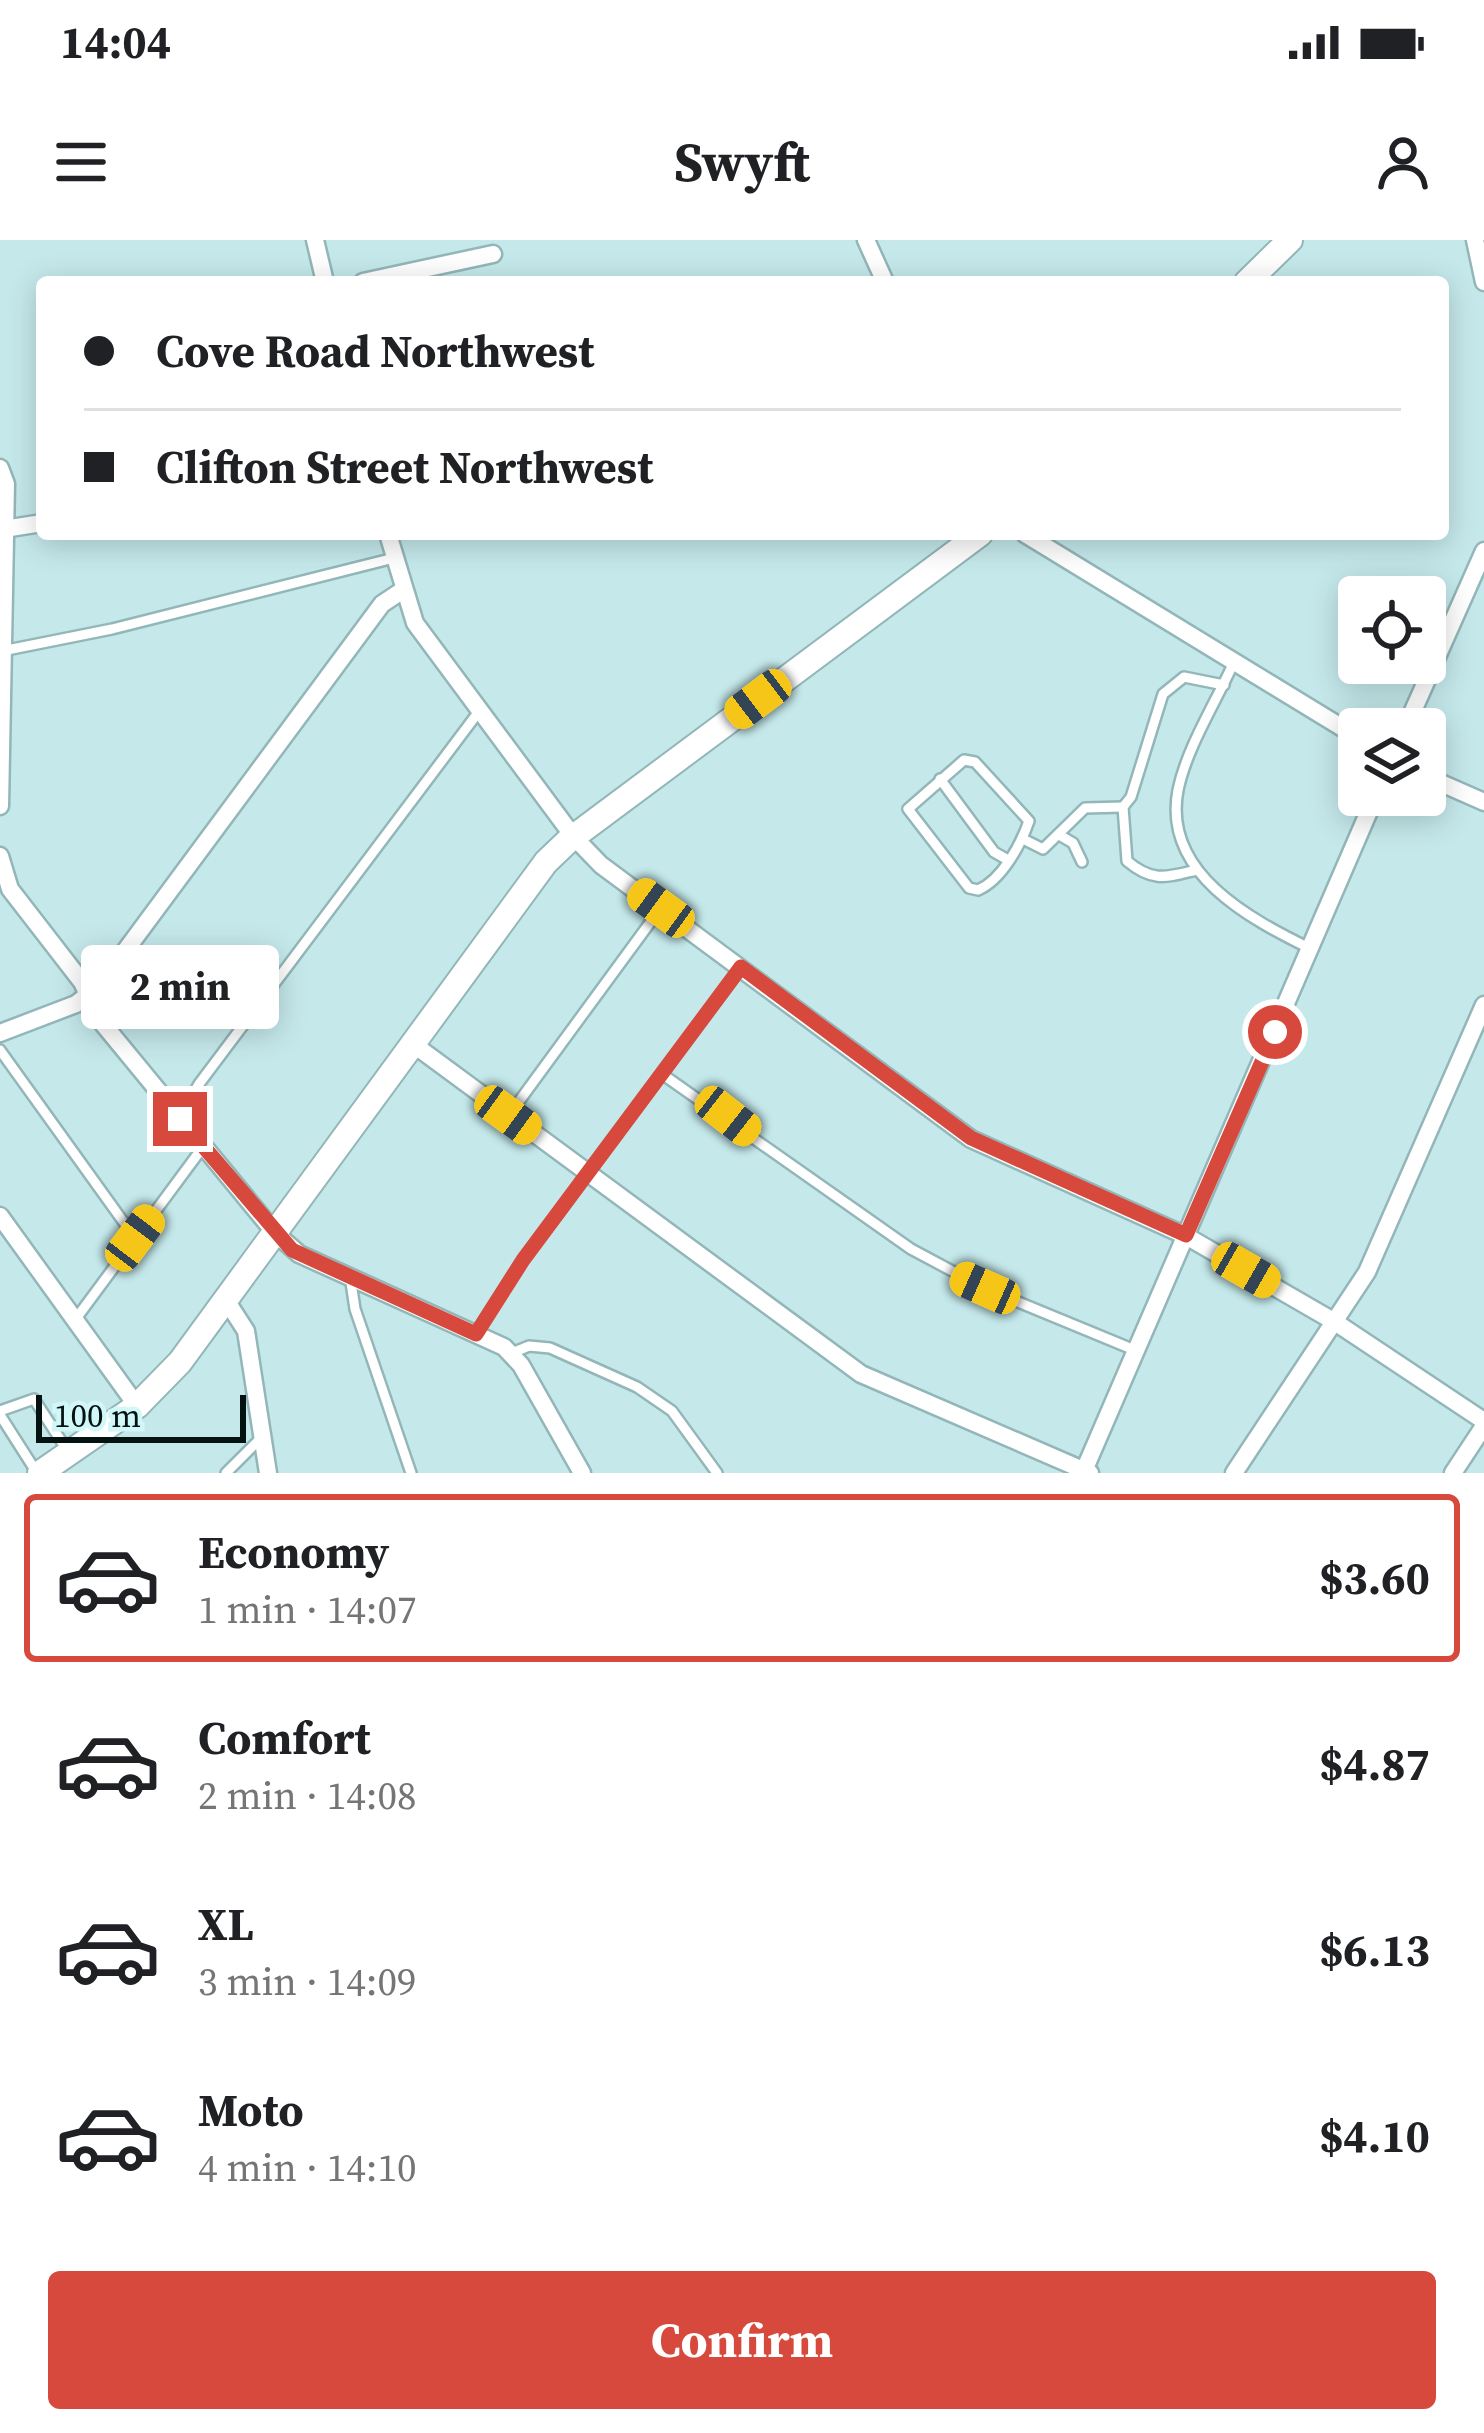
<!DOCTYPE html>
<html lang="en">
<head>
<meta charset="utf-8">
<style>
	body { margin:0; font-family:"Source Serif 4",serif; background:#f6f6f6; color:#202124; height:100vh; display:flex; flex-direction:column; font-size:45px; white-space:nowrap }
	* { box-sizing:border-box; margin:0 }
	p { font-size:39px; color:#757577 }
	.icon { flex:none; width:66px; height:66px; fill:none; stroke:currentColor; stroke-width:2; stroke-linecap:round; stroke-linejoin:round }
	.map { position:relative; height:1233px; overflow:hidden }
	.sheet { display:flex; flex-direction:column; background:#fff; flex:1 }
	.sheet>* { flex:none }
	.banner { position:absolute; left:36px; top:36px; width:1413px; height:264px; border-radius:12px; box-shadow:0 6px 30px #0003; display:grid; align-content:center; height:264px; padding:0 48px; background:#fff }
	.fabs { position:absolute; left:1338px; top:336px; display:grid; gap:24px }
	.fabs a { display:grid; place-items:center; width:108px; height:108px; border-radius:12px; background:#fff; box-shadow:0 6px 30px #0003; font-size:60px }
	.scale { position:absolute; left:36px; bottom:30px; width:210px; box-sizing:border-box; padding-left:12px; border:6px solid #051212; border-top:0; font-size:33px; line-height:42px; white-space:nowrap; color:#051212; -webkit-text-stroke:9px #d2f7f8; paint-order:stroke }
	.end { position:absolute; width:54px; height:54px; margin:-27px; border:15px solid #d6493c; background:#fff; box-shadow:0 0 0 6px #fff }
	.from { border-radius:50% }
	.bubble { position:absolute; height:84px; border-radius:12px; background:#fff; box-shadow:0 6px 30px #0003; font-size:39px; font-weight:700; line-height:84px; text-align:center }
	.car { position:absolute; width:36px; height:72px; margin:-36px -18px; border-radius:15px; box-shadow:0 0 9px 3px #0007; background:linear-gradient(#f5c518 24%,#345 0 40%,#f5c518 0 76%,#345 0 86%,#f5c518 0) }
	.banner b { display:flex; align-items:center; gap:42px; height:114px; font-size:45px }
	.banner b+b { border-top:3px solid #e0e0e0 }
	.banner i { width:30px; height:30px; background:#202124 }
	ul { padding:21px 0 0; list-style:none }
	li { display:flex; align-items:center; gap:36px; height:168px; margin:0 24px 18px; padding:0 24px; border:6px solid transparent; border-radius:12px }
	li div { flex:1 }
	li b { display:block; font-size:45px }
	li em { font-style:normal; font-weight:700 }
	li.current { border-color:#d6493c }
	li>.icon { width:108px; height:108px; stroke-width:1.5 }
	.primary-button { display:flex; gap:24px; margin-top:auto; padding:24px 48px }
	.primary-button a { flex:1; height:138px; border-radius:12px; background:#d6493c; color:#fff; font-size:48px; font-weight:700; line-height:138px; text-align:center }
	.status { display:flex; justify-content:space-between; align-items:center; height:84px; padding:0 60px; background:#fff; direction:ltr }
	.status svg { height:33px; fill:currentColor }
	header { display:flex; justify-content:space-between; align-items:center; height:156px; padding:0 48px; background:#fff; font-size:54px; font-weight:700 }
	.map>svg:first-child { display:block }
	.lines { fill:none; stroke-linecap:round; stroke-linejoin:round }
	.service-casing { stroke:#93b6b8; stroke-width:14 }
	.minor-casing { stroke:#93b6b8; stroke-width:21 }
	.secondary-casing { stroke:#93b6b8; stroke-width:28 }
	.service { stroke:#fff; stroke-width:9 }
	.minor { stroke:#fff; stroke-width:16 }
	.secondary { stroke:#fff; stroke-width:24 }
	.route { stroke:#d6493c; stroke-width:15 }
</style>
</head>
<body>
<div class="status"><b>14:04</b><svg viewBox="0 0 49 12"><path d="M0 12V9h3v3zM5 12V6h3v6zM10 12V3h3v9zM15 12V0h3v12zM26 1h20v11H26zM47 4h2v5h-2z"/></svg></div>
<header><svg class="icon" aria-label="menu" viewBox="0 0 24 24"><path d="M4 6h16M4 12h16M4 18h16"/></svg>Swyft<svg class="icon" aria-label="person" viewBox="0 0 24 24"><circle cx="12" cy="8" r="4"/><path d="M4 21q1-7 8-7t8 7"/></svg></header>
<div class="map">
<svg width="1484" height="1233" viewBox="0 0 1484 1233">
	<rect width="100%" height="100%" fill="#c5e9eb"/>
	<g class="lines">
		<g class="service-casing">
			<g id="service">
				<polyline points="2,411 112,389 394,318"/>
				<path d="M 1234,422 C 1216,462 1187,507 1178,550 C 1162,633 1250,679 1311,709"/>
				<path d="M 964,520 L 975,522 L 1029,581 C 1021,604 1002,640 978,650 L 969,648 L 908,569 Z"/>
				<polyline points="940,539 994,612 1008,620"/>
				<polyline points="1061,596 1073,603 1082,622"/>
				<polyline points="1023,599 1043,609 1085,568 1123,567"/>
				<path d="M 1197,630 C 1167,637 1153,643 1127,621 L 1123,567 L 1131,557 L 1163,454 L 1184,437 L 1224,445"/>
				<polyline points="0,810 135,998"/>
				<polyline points="662,834 911,1009 984,1048 1137,1111"/>
				<polyline points="509,875 660,669"/>
				<polyline points="181,876 199,844 480,470"/>
				<polyline points="350,1036 355,1069 411,1233"/>
				<polyline points="75,1080 203,907"/>
				<polyline points="476,1093 523,1020 740,729"/>
				<polyline points="512,1113 529,1106 550,1108 637,1147 672,1171 717,1233"/>
				<polyline points="0,1171 34,1159 67,1210"/>
				<polyline points="0,1175 37,1233"/>
				<polyline points="226,1233 260,1199"/>
			</g>
		</g>
		<g class="minor-casing">
			<g id="minor">
				<polyline points="315,0 325,42"/>
				<polyline points="866,0 885,42"/>
				<polyline points="1475,0 1484,42"/>
				<polyline points="363,42 493,14"/>
				<polyline points="0,228 6,244 0,566"/>
				<polyline points="4,289 42,283"/>
				<polyline points="388,294 415,383 573,596 601,625 971,899 1186,996 1335,1082 1484,1181"/>
				<polyline points="1025,294 1359,498"/>
				<polyline points="1405,489 1484,311"/>
				<polyline points="1425,536 1484,562"/>
				<polyline points="0,616 10,649 82,742 99,779 275,993 299,1014 504,1107 521,1125 582,1233"/>
				<polyline points="0,793 76,764 100,745 382,364 403,350"/>
				<polyline points="413,804 861,1134 1090,1233"/>
				<polyline points="0,976 137,1166"/>
				<polyline points="226,1060 246,1091 268,1233"/>
				<polyline points="1083,1233 1376,555"/>
				<polyline points="1234,1233 1367,1032 1484,765"/>
				<polyline points="1453,1233 1484,1186"/>
			</g>
		</g>
		<g class="secondary-casing">
			<g id="secondary">
				<polyline points="1247,42 1290,0"/>
				<polyline points="40,1233 137,1166 180,1122 546,622 568,601 980,294"/>
			</g>
		</g>
		<use href="#service" class="service"/>
		<use href="#minor" class="minor"/>
		<use href="#secondary" class="secondary"/>
	</g>
	<g class="lines">
		<polyline class="route" points="180,879 292,1010 476,1094 523,1020 741,727 971,898 1186,995 1275,792"/>
	</g>
</svg>
<div class="fabs">
<a><svg class="icon" aria-label="locate" viewBox="0 0 24 24"><circle cx="12" cy="12" r="6"/><path d="M12 2v4M12 18v4M2 12h4M18 12h4"/></svg></a>
<a><svg class="icon" aria-label="layers" viewBox="0 0 24 24"><path d="M12 4l9 5-9 5-9-5zM3 14l9 5 9-5"/></svg></a>
</div>
<div class="scale">100 m</div>
<i class="end from" style="left:1275px;top:792px"></i>
<i class="end" style="left:180px;top:879px"></i>
<div class="bubble" style="left:81px;top:705px;width:198px">2 min</div>
<i class="car" style="left:758px;top:459px;rotate:233deg"></i>
<i class="car" style="left:661px;top:668px;rotate:306deg"></i>
<i class="car" style="left:508px;top:875px;rotate:126deg"></i>
<i class="car" style="left:728px;top:876px;rotate:128deg"></i>
<i class="car" style="left:135px;top:998px;rotate:37deg"></i>
<i class="car" style="left:1246px;top:1030px;rotate:120deg"></i>
<i class="car" style="left:985px;top:1048px;rotate:294deg"></i>
<div class="banner">
<b><i class="from"></i>Cove Road Northwest</b>
<b><i></i>Clifton Street Northwest</b>
</div>
</div>
<section class="sheet">
<ul>
<li class="current"><svg class="icon" aria-label="car" viewBox="0 0 24 24"><path d="M5 17H2v-5l4-1 3-4h7l3 4 3 1v5h-3M9 17h6M6 11h13"/><circle cx="7" cy="17" r="2"/><circle cx="17" cy="17" r="2"/></svg><div><b>Economy</b><p>1 min · 14:07</p></div><em>$3.60</em></li>
<li><svg class="icon" aria-label="car" viewBox="0 0 24 24"><path d="M5 17H2v-5l4-1 3-4h7l3 4 3 1v5h-3M9 17h6M6 11h13"/><circle cx="7" cy="17" r="2"/><circle cx="17" cy="17" r="2"/></svg><div><b>Comfort</b><p>2 min · 14:08</p></div><em>$4.87</em></li>
<li><svg class="icon" aria-label="car" viewBox="0 0 24 24"><path d="M5 17H2v-5l4-1 3-4h7l3 4 3 1v5h-3M9 17h6M6 11h13"/><circle cx="7" cy="17" r="2"/><circle cx="17" cy="17" r="2"/></svg><div><b>XL</b><p>3 min · 14:09</p></div><em>$6.13</em></li>
<li><svg class="icon" aria-label="car" viewBox="0 0 24 24"><path d="M5 17H2v-5l4-1 3-4h7l3 4 3 1v5h-3M9 17h6M6 11h13"/><circle cx="7" cy="17" r="2"/><circle cx="17" cy="17" r="2"/></svg><div><b>Moto</b><p>4 min · 14:10</p></div><em>$4.10</em></li>
</ul>
<div class="primary-button"><a>Confirm</a></div>
</section>
</body>
</html>
